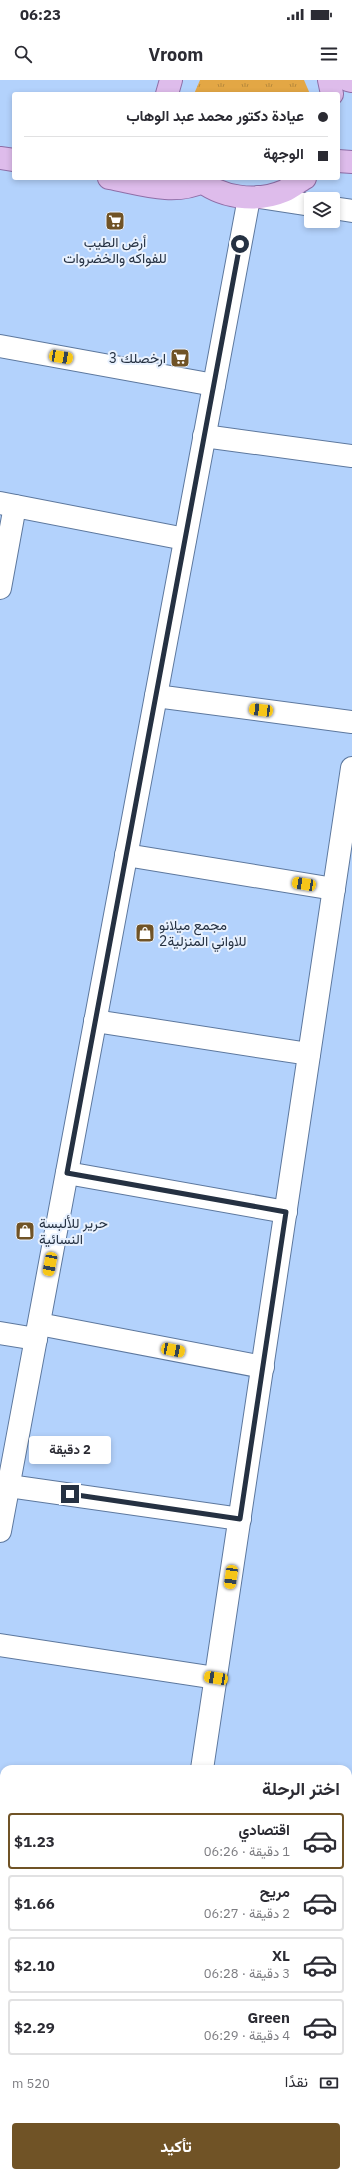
<!DOCTYPE html>
<html lang="ar">
<head>
<meta charset="utf-8">
<style>
	body { margin:0; font-family:"IBM Plex Sans",Vazirmatn,sans-serif; background:#f2f2f3; color:#2b2b33; direction:rtl; height:100vh; display:flex; flex-direction:column; font-size:15px; white-space:nowrap }
	* { box-sizing:border-box; margin:0 }
	p { font-size:13px; color:#7c7c81 }
	.icon { flex:none; width:22px; height:22px; fill:none; stroke:currentColor; stroke-width:2; stroke-linecap:round; stroke-linejoin:round }
	.map { position:relative; flex:1; overflow:hidden; direction:ltr }
	.details { position:absolute; left:0px; top:1685px; width:352px; height:412px; display:flex; flex-direction:column; background:#fff; border-radius:12px 12px 0 0; box-shadow:0 2px 6px #0003; direction:rtl }
	.details>* { flex:none }
	.guide { position:absolute; left:12px; top:12px; width:328px; height:88px; border-radius:4px; box-shadow:0 2px 6px #0003; direction:rtl; display:grid; align-content:center; height:88px; padding:0 12px; background:#fff }
	.buttons { position:absolute; left:304px; top:112px; display:grid; gap:8px }
	.buttons a { display:grid; place-items:center; width:36px; height:36px; border-radius:4px; background:#fff; box-shadow:0 2px 6px #0003; font-size:20px }
	.end { position:absolute; width:18px; height:18px; margin:-9px; border:5px solid #253142; background:#fff; box-shadow:0 0 0 2px #fff }
	.from { border-radius:50% }
	.bubble { position:absolute; height:28px; border-radius:4px; background:#fff; box-shadow:0 2px 6px #0003; font-size:13px; font-weight:700; line-height:28px; text-align:center; direction:rtl }
	.car { position:absolute; width:12px; height:24px; margin:-12px -6px; border-radius:5px; box-shadow:0 0 3px 1px #0007; background:linear-gradient(#f5c518 24%,#345 0 40%,#f5c518 0 76%,#345 0 86%,#f5c518 0) }
	.guide b { display:flex; align-items:center; gap:14px; height:38px; font-size:15px }
	.guide b+b { border-top:1px solid #e1e1e2 }
	.guide i { width:10px; height:10px; background:#2b2b33 }
	ul { padding:0; list-style:none }
	li { display:flex; align-items:center; gap:12px; height:56px; margin:0 8px 6px; padding:0 4px; border:2px solid #e1e1e2; border-radius:4px }
	li div { flex:1 }
	li b { display:block; font-size:15px }
	li em { font-style:normal; font-weight:700 }
	li.current { border-color:#705326 }
	li>.icon { width:36px; height:36px; stroke-width:1.5 }
	h2 { padding:0 12px; font-size:18px; line-height:48px }
	.pay { display:flex; align-items:center; gap:10px; height:44px; padding:0 12px; font-size:15px }
	.pay p { margin-inline-start:auto }
	.button { display:flex; gap:8px; margin-top:auto; padding:8px 12px }
	.button a { flex:1; height:46px; border-radius:4px; background:#705326; color:#fff; font-size:16px; font-weight:700; line-height:46px; text-align:center }
	.status { display:flex; justify-content:space-between; align-items:center; height:28px; padding:0 20px; background:#fff; direction:ltr }
	.status svg { height:11px; fill:currentColor }
	header { display:flex; justify-content:space-between; align-items:center; height:52px; padding:0 12px; background:#fff; font-size:18px; font-weight:700 }
	.map>svg:first-child { display:block }
	.grass { fill:url(#grass-tufts) }
	.lines { fill:none; stroke-linecap:round; stroke-linejoin:round }
	.minor-casing { stroke:#5d789e; stroke-width:24 }
	.major-casing { stroke:#8f6ea7; stroke-width:24 }
	.minor { stroke:#fff; stroke-width:22 }
	.major { stroke:#debceb; stroke-width:22 }
	.route { stroke:#253142; stroke-width:5 }
	.labels { text-anchor:middle; stroke-width:4; stroke-linejoin:round; paint-order:stroke }
	.poi-label { font-size:14px; fill:#253142; stroke:#e8f1fe; text-anchor:start }
</style>
</head>
<body>
<div class="status"><b>06:23</b><svg viewBox="0 0 49 12"><path d="M0 12V9h3v3zM5 12V6h3v6zM10 12V3h3v9zM15 12V0h3v12zM26 1h20v11H26zM47 4h2v5h-2z"/></svg></div>
<header><svg class="icon" aria-label="menu" viewBox="0 0 24 24"><path d="M4 6h16M4 12h16M4 18h16"/></svg>Vroom<svg class="icon" aria-label="search" viewBox="0 0 24 24"><circle cx="10" cy="10" r="6"/><path d="M15 15l6 6"/></svg></header>
<div class="map">
<svg width="352" height="2097" viewBox="0 0 352 2097">
	<defs>
		<pattern id="grass-tufts" width="24" height="20" patternUnits="userSpaceOnUse"><rect width="24" height="20" fill="#e3a745"/><path d="M3 7l-1-3M5 7V3M7 7l1-3M15 17l-1-3M17 17v-4M19 17l1-3" fill="none" stroke="#b8893b"/></pattern>
	</defs>
	<rect width="100%" height="100%" fill="#b3d2fc"/>
	<polygon class="grass" points="200,0 304,0 310,14 194,14"/>
	<g class="lines">
		<g class="minor-casing">
			<g id="minor">
				<polyline points="259,117 311,125"/>
				<polyline points="333,128 352,131"/>
				<polyline points="0,266 214,305"/>
				<polyline points="204,356 352,376"/>
				<polyline points="0,423 185,459"/>
				<polyline points="0,508 15,426"/>
				<polyline points="156,616 352,642"/>
				<polyline points="126,775 334,809"/>
				<polyline points="95,941 309,974"/>
				<polyline points="67,1093 286,1132"/>
				<polyline points="39,1244 263,1287"/>
				<polyline points="0,1253 36,1259"/>
				<polyline points="9,1406 240,1439"/>
				<polyline points="0,1451 249,118"/>
				<polyline points="0,1565 216,1598"/>
				<polyline points="202,1689 352,688"/>
				<polyline points="0,1724 4,1725"/>
				<polyline points="0,1885 4,1886"/>
				<polyline points="0,2048 4,2049"/>
				<polyline points="142,2097 142,2093"/>
			</g>
		</g>
		<g class="major-casing">
			<g id="major">
				<polyline points="329,0 332,14"/>
				<polyline points="348,0 352,1"/>
				<polyline points="167,14 171,0"/>
				<polyline points="0,78 14,80"/>
				<polyline points="338,81 352,82"/>
				<path d="M 109,98 C 138,103 173,116 202,102"/>
				<path d="M 197,98 C 220,118 256,123 284,111 C 291,108 298,102 305,98"/>
			</g>
		</g>
		<use href="#minor" class="minor"/>
		<use href="#major" class="major"/>
	</g>
	<g class="lines">
		<polyline class="route" points="70,1414 240,1439 286,1132 67,1093 240,164"/>
	</g>
	<defs>
		<g id="supermarket-square" transform="scale(1)"><rect x="-9" y="-9" width="18" height="18" rx="4" fill="#705326" stroke="#e8f1fe"/><path d="M-6-5.5h2.5l.6 2H6L4.5 2H-2.5L-4.4-4H-6ZM-1.5 3.2a1.3 1.3 0 1 0 .1 0ZM3 3.2a1.3 1.3 0 1 0 .1 0Z" fill="#fff"/></g>
		<g id="shop-square" transform="scale(1)"><rect x="-9" y="-9" width="18" height="18" rx="4" fill="#705326" stroke="#e8f1fe"/><path d="M-5-2.5h2.3a2.7 3.5 0 0 1 5.4 0H5L5.5 6h-11ZM-1.5-2.5h3a1.5 2.3 0 0 0-3 0Z" fill="#fff"/></g>
	</defs>
	<g fill-rule="evenodd">
		<use href="#supermarket-square" x="115" y="141"/>
		<use href="#supermarket-square" x="180" y="278"/>
		<use href="#shop-square" x="145" y="853"/>
		<use href="#shop-square" x="25" y="1151"/>
	</g>
	<g class="labels">
		<g class="poi-label">
			<text x="115" y="167" text-anchor="middle">أرض الطيب<tspan x="115" dy="16">للفواكه والخضروات</tspan></text>
			<text x="166" y="283" text-anchor="end">ارخصلك 3</text>
			<text x="159" y="850">مجمع ميلانو<tspan x="159" dy="16">للاواني المنزلية2</tspan></text>
			<text x="39" y="1148">حرير للألبسة<tspan x="39" dy="16">النسائية</tspan></text>
		</g>
	</g>
</svg>
<div class="buttons">
<a><svg class="icon" aria-label="layers" viewBox="0 0 24 24"><path d="M12 4l9 5-9 5-9-5zM3 14l9 5 9-5"/></svg></a>
</div>
<i class="end from" style="left:240px;top:164px"></i>
<i class="end" style="left:70px;top:1414px"></i>
<div class="bubble" style="left:29px;top:1356px;width:82px">2 دقيقة</div>
<i class="car" style="left:61px;top:277px;rotate:100deg"></i>
<i class="car" style="left:261px;top:630px;rotate:277deg"></i>
<i class="car" style="left:304px;top:804px;rotate:279deg"></i>
<i class="car" style="left:50px;top:1184px;rotate:191deg"></i>
<i class="car" style="left:173px;top:1270px;rotate:101deg"></i>
<i class="car" style="left:231px;top:1497px;rotate:188deg"></i>
<i class="car" style="left:216px;top:1598px;rotate:279deg"></i>
<div class="guide">
<b><i class="from"></i>عيادة دكتور محمد عبد الوهاب</b>
<b><i></i>الوجهة</b>
</div>
<section class="details">
<h2>اختر الرحلة</h2>
<ul>
<li class="current"><svg class="icon" aria-label="car" viewBox="0 0 24 24"><path d="M5 17H2v-5l4-1 3-4h7l3 4 3 1v5h-3M9 17h6M6 11h13"/><circle cx="7" cy="17" r="2"/><circle cx="17" cy="17" r="2"/></svg><div><b>اقتصادي</b><p>1 دقيقة · 06:26</p></div><em>$1.23</em></li>
<li><svg class="icon" aria-label="car" viewBox="0 0 24 24"><path d="M5 17H2v-5l4-1 3-4h7l3 4 3 1v5h-3M9 17h6M6 11h13"/><circle cx="7" cy="17" r="2"/><circle cx="17" cy="17" r="2"/></svg><div><b>مريح</b><p>2 دقيقة · 06:27</p></div><em>$1.66</em></li>
<li><svg class="icon" aria-label="car" viewBox="0 0 24 24"><path d="M5 17H2v-5l4-1 3-4h7l3 4 3 1v5h-3M9 17h6M6 11h13"/><circle cx="7" cy="17" r="2"/><circle cx="17" cy="17" r="2"/></svg><div><b>XL</b><p>3 دقيقة · 06:28</p></div><em>$2.10</em></li>
<li><svg class="icon" aria-label="car" viewBox="0 0 24 24"><path d="M5 17H2v-5l4-1 3-4h7l3 4 3 1v5h-3M9 17h6M6 11h13"/><circle cx="7" cy="17" r="2"/><circle cx="17" cy="17" r="2"/></svg><div><b>Green</b><p>4 دقيقة · 06:29</p></div><em>$2.29</em></li>
</ul>
<div class="pay"><svg class="icon" aria-label="cash" viewBox="0 0 24 24"><path d="M3 7h18v10H3z"/><circle cx="12" cy="12" r="2"/></svg>نقدًا<p>520 m</p></div>
<div class="button"><a>تأكيد</a></div>
</section>
</div>
</body>
</html>
